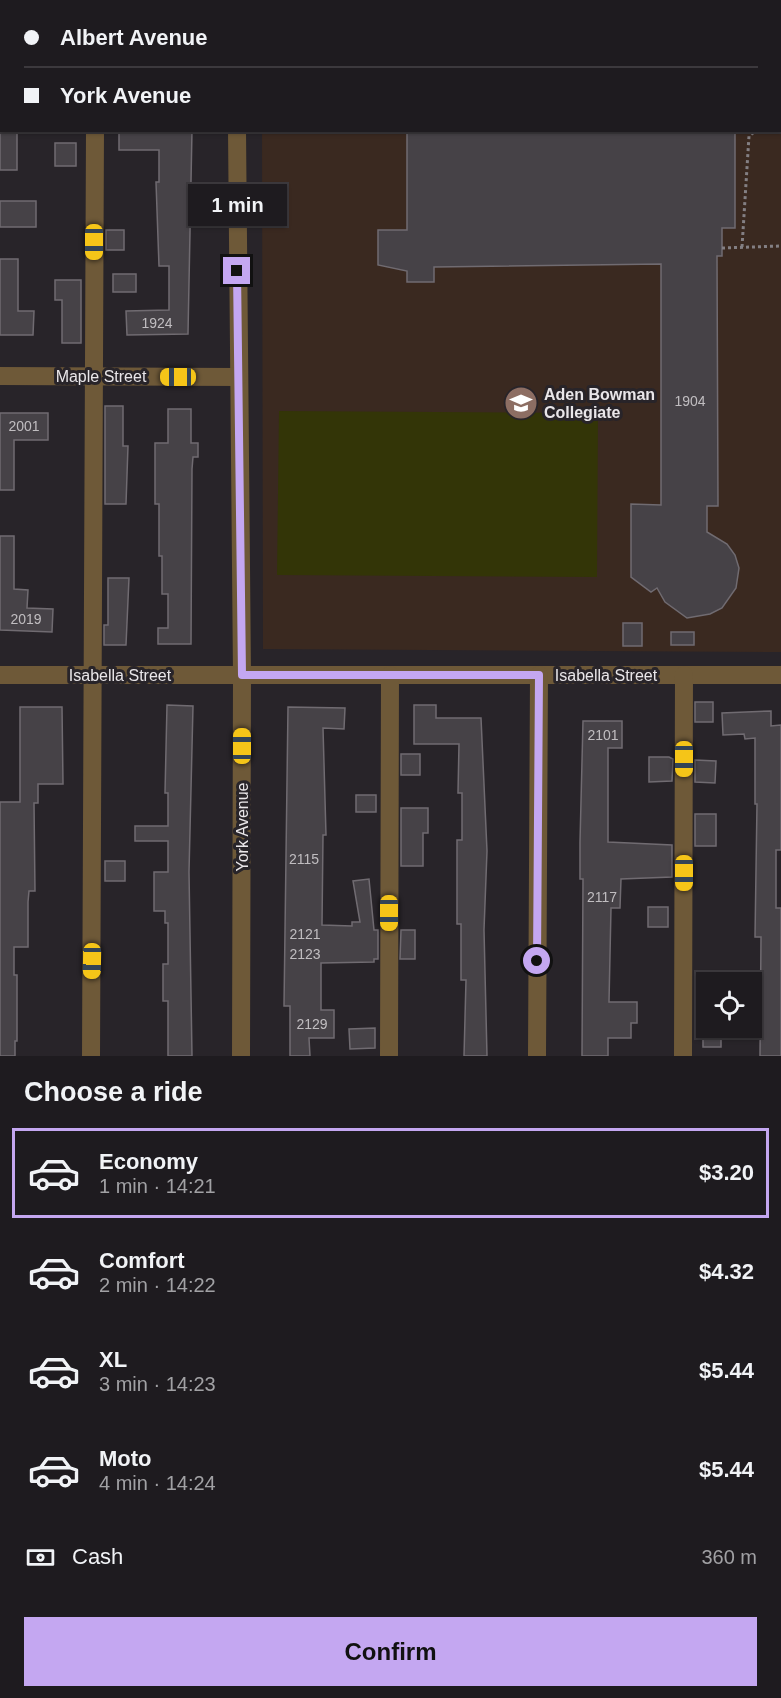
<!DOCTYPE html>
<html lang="en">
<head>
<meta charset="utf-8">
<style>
	body { margin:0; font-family:Helvetica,sans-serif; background:#2b282c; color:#f1f3f6; height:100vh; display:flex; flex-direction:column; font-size:22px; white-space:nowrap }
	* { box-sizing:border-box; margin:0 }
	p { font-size:20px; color:#a1a1a4 }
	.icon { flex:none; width:33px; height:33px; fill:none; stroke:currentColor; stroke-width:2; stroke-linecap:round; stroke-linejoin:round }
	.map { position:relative; height:1056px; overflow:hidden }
	.side { display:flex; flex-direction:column; background:#1e1b1f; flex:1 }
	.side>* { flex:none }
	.guide { position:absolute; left:0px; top:0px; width:782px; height:132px; box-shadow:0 2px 4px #0004,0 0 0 2px #3c393d; display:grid; align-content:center; height:132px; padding:0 24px; background:#1e1b1f }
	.fabs { position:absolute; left:696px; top:972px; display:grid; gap:12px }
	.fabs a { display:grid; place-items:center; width:66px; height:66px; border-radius:0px; background:#1e1b1f; box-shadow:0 2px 4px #0004,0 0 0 2px #3c393d; font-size:30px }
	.end { position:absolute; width:27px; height:27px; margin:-14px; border:8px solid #c4a7f1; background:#111; box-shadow:0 0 0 3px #111 }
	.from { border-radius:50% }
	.bubble { position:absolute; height:42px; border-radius:0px; background:#1e1b1f; box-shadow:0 2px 4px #0004,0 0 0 2px #3c393d; font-size:20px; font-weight:700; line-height:42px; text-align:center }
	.car { position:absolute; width:18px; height:36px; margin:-18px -9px; border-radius:8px; box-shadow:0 0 4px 2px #0007; background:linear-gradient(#f5c518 24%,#345 0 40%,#f5c518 0 76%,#345 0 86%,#f5c518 0) }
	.guide b { display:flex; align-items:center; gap:21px; height:57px; font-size:22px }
	.guide b+b { border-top:2px solid #3c393d }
	.guide i { width:15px; height:15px; background:#f1f3f6 }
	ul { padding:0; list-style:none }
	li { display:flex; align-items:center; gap:18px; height:90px; margin:0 12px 9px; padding:0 12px; border:3px solid transparent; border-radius:0px }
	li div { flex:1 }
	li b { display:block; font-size:22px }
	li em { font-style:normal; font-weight:700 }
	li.current { border-color:#c4a7f1 }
	li>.icon { width:54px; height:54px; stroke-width:1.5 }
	h2 { padding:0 24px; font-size:27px; line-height:72px }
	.pay { display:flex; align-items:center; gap:15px; height:66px; padding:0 24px; font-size:22px }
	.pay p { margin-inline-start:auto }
	.primary-button { display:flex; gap:12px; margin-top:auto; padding:12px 24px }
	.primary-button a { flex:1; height:69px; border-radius:0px; background:#c4a7f1; color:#111; font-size:24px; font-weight:700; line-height:69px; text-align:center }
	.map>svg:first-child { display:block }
	.education { fill:#3a2920 }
	.green { fill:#333507 }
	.building { fill:#464247; stroke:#706b71; stroke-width:1.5 }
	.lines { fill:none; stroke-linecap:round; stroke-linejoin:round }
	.path { stroke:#837f83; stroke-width:3; stroke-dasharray:3 3; stroke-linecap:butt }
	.minor { stroke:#6e5938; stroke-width:18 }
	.major { stroke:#b68a42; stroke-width:18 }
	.route { stroke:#c4a7f1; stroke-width:8 }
	.labels { text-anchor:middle; stroke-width:6; stroke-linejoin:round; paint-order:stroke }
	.number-label { font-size:14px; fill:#c0bdc0 }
	.street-label { font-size:16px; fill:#e9e6e9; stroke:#282429 }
	.poi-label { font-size:16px; font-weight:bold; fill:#e9e6e9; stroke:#282429; text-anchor:start }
</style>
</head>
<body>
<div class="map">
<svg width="781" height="1056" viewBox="0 0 781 1056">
	<rect width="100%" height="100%" fill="#282429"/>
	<polygon class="education" points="781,69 781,652 263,649 262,131 780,130"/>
	<g class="green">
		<polygon points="70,0 413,0 70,2"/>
		<polygon points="279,411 598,413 597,577 277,575"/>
	</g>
	<g class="building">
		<polygon points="119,130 192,130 188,334 127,335 126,311 169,310 169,266 159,266 156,182 159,182 159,150 119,150"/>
		<polygon points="407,130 735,130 735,228 722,228 722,256 717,256 718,506 707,506 707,532 727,544 735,555 739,568 736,588 722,608 710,614 687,618 665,602 657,588 651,592 631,577 631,504 661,505 661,264 434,267 434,282 407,282 407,271 378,265 378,230 407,230"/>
		<rect x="0" y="132" width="17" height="38"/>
		<rect x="55" y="143" width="21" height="23"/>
		<rect x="0" y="201" width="36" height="26"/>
		<rect x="106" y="230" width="18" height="20"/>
		<polygon points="0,259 18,259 18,311 34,311 33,335 0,335"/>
		<rect x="113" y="274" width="23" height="18"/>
		<polygon points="55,280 81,280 81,343 62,343 62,300 55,300"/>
		<polygon points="105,406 123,406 123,446 128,446 126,504 105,504"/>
		<polygon points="168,409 191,409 191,443 198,443 198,457 193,457 192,469 191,644 158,644 158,628 168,628 168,594 162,594 162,556 159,556 159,504 155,504 155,443 168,443"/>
		<polygon points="0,413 48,413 48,440 14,440 14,490 0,490"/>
		<polygon points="0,536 14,536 14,589 28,590 27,608 53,609 52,632 0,630"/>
		<polygon points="108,578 129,578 126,645 104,645 104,625 108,625"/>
		<rect x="623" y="623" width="19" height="23"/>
		<rect x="671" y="632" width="23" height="13"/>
		<rect x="695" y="702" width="18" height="20"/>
		<polygon points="167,705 193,706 189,872 192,1056 168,1056 168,1001 163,1001 163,964 168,964 168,923 165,923 165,911 154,911 154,872 168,872 168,841 135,841 135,826 168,826 168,793 165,793"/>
		<polygon points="414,705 436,705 436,718 481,718 487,851 484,930 487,1056 464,1056 466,980 461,980 461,924 457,924 457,840 462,840 462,793 458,793 459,744 414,744"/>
		<polygon points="20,707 62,707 63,784 38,784 38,803 34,803 35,891 29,891 28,902 28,947 14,947 14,975 17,975 17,1041 15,1041 15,1056 0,1056 0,802 20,802"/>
		<polygon points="288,707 345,708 344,729 323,728 326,835 323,835 322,925 352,926 352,922 360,922 353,881 369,879 374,930 378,930 378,959 374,959 374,962 321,963 321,1010 334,1010 334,1038 309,1038 310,1056 290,1056 290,1006 284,1006"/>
		<polygon points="771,711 771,726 781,725 781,850 776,850 776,908 781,908 781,1056 760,1056 761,937 755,937 757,804 755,804 755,738 745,739 744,734 723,735 722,713"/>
		<polygon points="583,721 622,721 622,748 608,748 608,842 672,845 672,877 621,879 620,908 611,908 609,1002 637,1002 637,1023 631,1023 631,1038 608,1038 608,1056 582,1056 583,879 580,879 580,842"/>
		<rect x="401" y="754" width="19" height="21"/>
		<polygon points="649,757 669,757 673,759 672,781 649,782"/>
		<polygon points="695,760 716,761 715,783 695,782"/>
		<rect x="356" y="795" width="20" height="17"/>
		<polygon points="401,808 428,808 428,833 423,833 423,866 401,866"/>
		<rect x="695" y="814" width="21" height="32"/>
		<rect x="105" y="861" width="20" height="20"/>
		<rect x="648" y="907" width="20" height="20"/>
		<polygon points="401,930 415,930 415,959 400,959"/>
		<polygon points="375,1028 375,1048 350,1049 349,1029"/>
		<rect x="703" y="1028" width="18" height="19"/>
	</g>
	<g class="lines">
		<g class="path">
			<polyline points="780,115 781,115"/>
			<polyline points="742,247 749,136 757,130"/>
			<polyline points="722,248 781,246"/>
		</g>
		<g class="minor">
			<polyline points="450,2 450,0"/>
			<polyline points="237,130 242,675 241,1056"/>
			<polyline points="0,376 238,377"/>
			<polyline points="0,675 781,675"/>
			<polyline points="91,1056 95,130"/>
			<polyline points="389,1056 390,675"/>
			<polyline points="537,1056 539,675"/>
			<polyline points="683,1056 684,675"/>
		</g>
		<g class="major">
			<polyline points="0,42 2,42"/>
			<polyline points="780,42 781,42"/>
		</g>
	</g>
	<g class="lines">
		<polyline class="route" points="237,271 242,675 539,675 537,961"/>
	</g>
	<defs>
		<g id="school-disc" transform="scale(1.725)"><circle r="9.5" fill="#8d6e63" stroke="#282429"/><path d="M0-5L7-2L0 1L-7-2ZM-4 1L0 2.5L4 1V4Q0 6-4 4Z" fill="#fff"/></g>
	</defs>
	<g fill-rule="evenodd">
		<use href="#school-disc" x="521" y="403"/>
	</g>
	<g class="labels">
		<g class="number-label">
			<text x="157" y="328">1924</text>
			<text x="690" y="406">1904</text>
			<text x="24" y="431">2001</text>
			<text x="26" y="624">2019</text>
			<text x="603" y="740">2101</text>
			<text x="304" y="864">2115</text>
			<text x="602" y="902">2117</text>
			<text x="305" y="939">2121</text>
			<text x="305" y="959">2123</text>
			<text x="312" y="1029">2129</text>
		</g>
		<g class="street-label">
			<text x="101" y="382">Maple Street</text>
			<text x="120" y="681">Isabella Street</text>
			<text x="606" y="681">Isabella Street</text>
			<text transform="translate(242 827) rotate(-90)" y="6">York Avenue</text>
		</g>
		<g class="poi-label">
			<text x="544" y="400">Aden Bowman<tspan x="544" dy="18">Collegiate</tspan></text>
		</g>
	</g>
</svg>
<div class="fabs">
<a><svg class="icon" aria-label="locate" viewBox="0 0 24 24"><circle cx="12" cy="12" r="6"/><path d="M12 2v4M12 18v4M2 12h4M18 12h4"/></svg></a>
</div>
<i class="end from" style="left:537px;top:961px"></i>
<i class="end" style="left:237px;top:271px"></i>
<div class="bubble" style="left:188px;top:184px;width:99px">1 min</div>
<i class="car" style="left:94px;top:242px;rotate:180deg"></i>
<i class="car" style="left:178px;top:377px;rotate:270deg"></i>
<i class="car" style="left:242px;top:746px;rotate:0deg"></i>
<i class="car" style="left:684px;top:759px;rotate:180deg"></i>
<i class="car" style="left:684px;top:873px;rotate:180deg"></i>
<i class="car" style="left:389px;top:913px;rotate:180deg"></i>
<i class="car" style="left:92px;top:961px;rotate:181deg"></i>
<div class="guide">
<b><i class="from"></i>Albert Avenue</b>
<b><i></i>York Avenue</b>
</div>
</div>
<section class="side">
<h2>Choose a ride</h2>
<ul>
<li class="current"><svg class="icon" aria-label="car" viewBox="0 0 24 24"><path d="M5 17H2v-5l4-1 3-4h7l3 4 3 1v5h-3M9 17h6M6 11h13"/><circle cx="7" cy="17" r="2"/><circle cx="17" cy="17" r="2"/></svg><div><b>Economy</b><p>1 min · 14:21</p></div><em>$3.20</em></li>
<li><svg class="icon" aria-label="car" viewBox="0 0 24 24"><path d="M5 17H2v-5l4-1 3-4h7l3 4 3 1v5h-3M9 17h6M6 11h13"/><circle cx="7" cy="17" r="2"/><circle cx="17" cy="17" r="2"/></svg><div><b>Comfort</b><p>2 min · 14:22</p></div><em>$4.32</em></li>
<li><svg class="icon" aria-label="car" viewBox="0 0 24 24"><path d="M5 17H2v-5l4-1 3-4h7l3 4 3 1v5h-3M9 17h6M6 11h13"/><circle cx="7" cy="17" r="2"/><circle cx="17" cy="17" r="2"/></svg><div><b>XL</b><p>3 min · 14:23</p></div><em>$5.44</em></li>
<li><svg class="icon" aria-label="car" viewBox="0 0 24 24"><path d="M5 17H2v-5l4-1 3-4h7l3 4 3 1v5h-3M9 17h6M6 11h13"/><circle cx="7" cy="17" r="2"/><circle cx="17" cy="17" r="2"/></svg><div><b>Moto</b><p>4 min · 14:24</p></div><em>$5.44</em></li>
</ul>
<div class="pay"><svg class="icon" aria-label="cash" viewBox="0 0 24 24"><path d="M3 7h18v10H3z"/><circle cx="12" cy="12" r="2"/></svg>Cash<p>360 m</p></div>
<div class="primary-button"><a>Confirm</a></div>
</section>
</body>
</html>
